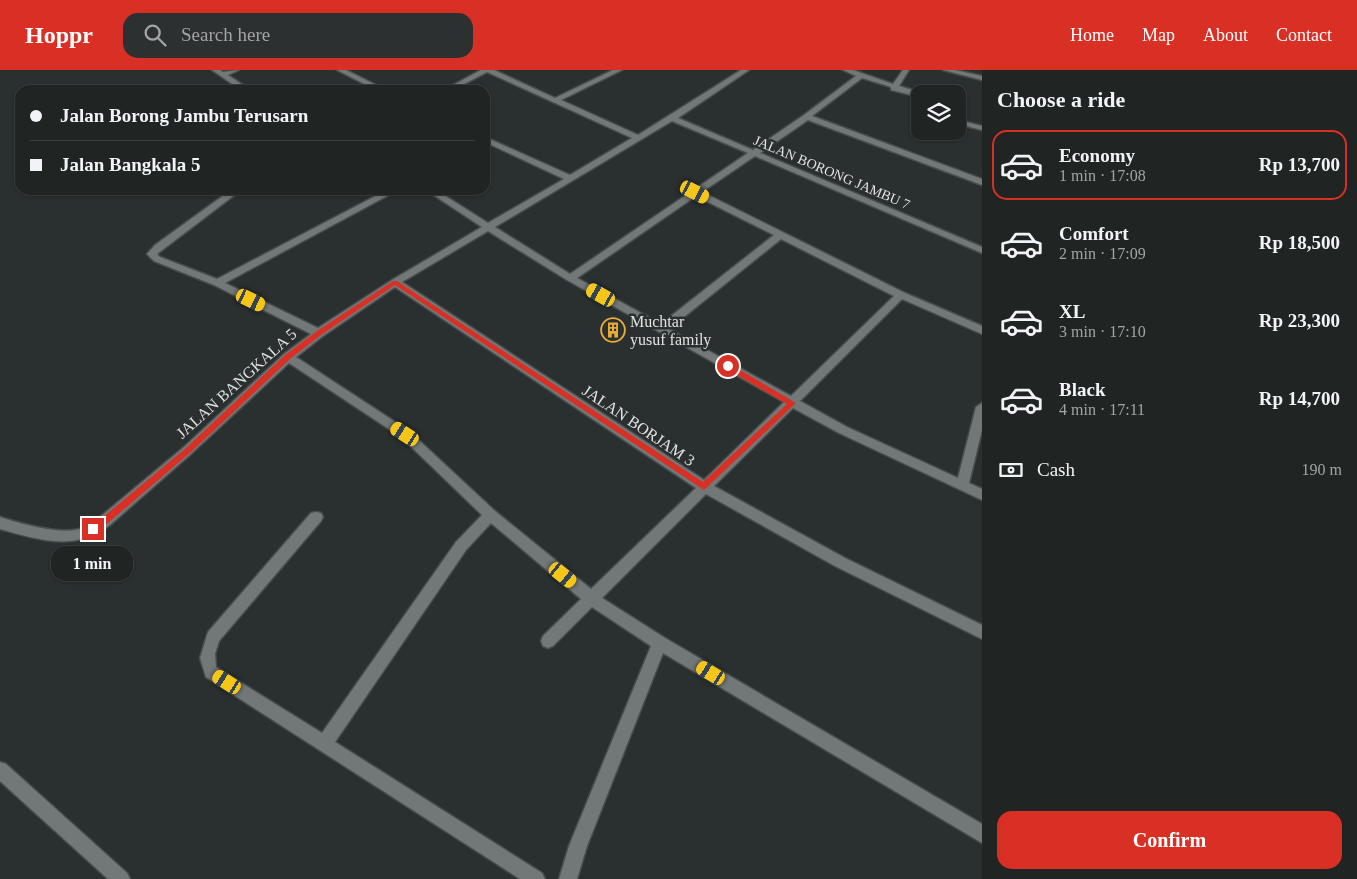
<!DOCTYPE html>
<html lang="en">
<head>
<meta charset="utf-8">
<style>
	body { margin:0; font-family:Georgia,serif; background:#2d3030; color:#f1f3f6; height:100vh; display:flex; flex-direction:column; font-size:19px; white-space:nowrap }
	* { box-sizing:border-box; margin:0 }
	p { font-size:16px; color:#a2a4a6 }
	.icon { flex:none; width:28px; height:28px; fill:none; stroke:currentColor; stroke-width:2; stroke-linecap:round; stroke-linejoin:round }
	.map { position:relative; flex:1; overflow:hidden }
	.panel { display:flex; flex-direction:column; background:#202423; width:375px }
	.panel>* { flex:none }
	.banner { position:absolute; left:15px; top:15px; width:475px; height:110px; border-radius:15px; box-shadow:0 1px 4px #0004,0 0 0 1px #3d4141; display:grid; align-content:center; height:110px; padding:0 15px; background:#202423 }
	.fabs { position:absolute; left:911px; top:15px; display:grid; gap:10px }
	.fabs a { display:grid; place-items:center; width:55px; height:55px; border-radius:10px; background:#202423; box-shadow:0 1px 4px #0004,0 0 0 1px #3d4141; font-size:25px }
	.end { position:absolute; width:22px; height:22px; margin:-11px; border:6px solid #d93025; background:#fff; box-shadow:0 0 0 2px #fff }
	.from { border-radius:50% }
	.bubble { position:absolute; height:35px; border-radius:15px; background:#202423; box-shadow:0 1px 4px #0004,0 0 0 1px #3d4141; font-size:16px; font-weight:700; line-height:35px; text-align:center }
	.car { position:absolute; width:15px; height:30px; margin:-15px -8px; border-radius:6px; box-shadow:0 0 4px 1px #0007; background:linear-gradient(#f5c518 24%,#345 0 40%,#f5c518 0 76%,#345 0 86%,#f5c518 0) }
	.banner b { display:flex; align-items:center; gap:18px; height:48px; font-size:19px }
	.banner b+b { border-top:1px solid #3d4141 }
	.banner i { width:12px; height:12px; background:#f1f3f6 }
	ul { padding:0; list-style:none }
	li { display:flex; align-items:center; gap:15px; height:70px; margin:0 10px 8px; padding:0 5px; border:2px solid transparent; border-radius:15px }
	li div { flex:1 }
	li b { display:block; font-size:19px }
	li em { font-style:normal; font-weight:700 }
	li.on { border-color:#d93025 }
	li>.icon { width:45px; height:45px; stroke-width:1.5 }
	h2 { padding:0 15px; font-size:22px; line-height:60px }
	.pay { display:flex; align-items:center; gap:12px; height:55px; padding:0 15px; font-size:19px }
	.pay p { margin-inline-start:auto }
	.cta { display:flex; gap:10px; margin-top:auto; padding:10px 15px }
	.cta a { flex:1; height:58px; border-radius:15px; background:#d93025; color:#fff; font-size:20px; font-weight:700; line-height:58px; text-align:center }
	header { display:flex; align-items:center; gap:30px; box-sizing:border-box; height:70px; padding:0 25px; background:#d93025; color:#fff }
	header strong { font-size:24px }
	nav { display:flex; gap:28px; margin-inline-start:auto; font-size:18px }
	.search { width:350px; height:45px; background:#2d3030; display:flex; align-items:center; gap:12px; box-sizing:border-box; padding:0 18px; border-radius:15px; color:#a2a4a6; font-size:19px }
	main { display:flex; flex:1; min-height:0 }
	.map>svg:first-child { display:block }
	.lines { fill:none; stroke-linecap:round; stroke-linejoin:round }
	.street-casing { stroke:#474d4c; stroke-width:3 }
	.street { fill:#727877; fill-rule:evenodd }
	.route { fill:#d93025 }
	.labels { text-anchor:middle; stroke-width:5; stroke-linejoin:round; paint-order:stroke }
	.far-street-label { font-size:14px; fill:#dfe3e2; stroke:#2a302f }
	.poi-label { font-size:16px; fill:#dfe3e2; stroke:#2a302f; text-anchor:start }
	.street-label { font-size:16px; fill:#dfe3e2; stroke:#2a302f }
</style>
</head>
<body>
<header>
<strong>Hoppr</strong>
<div class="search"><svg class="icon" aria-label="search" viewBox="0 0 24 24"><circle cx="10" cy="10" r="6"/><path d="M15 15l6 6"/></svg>Search here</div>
<nav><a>Home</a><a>Map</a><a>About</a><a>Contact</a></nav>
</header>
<main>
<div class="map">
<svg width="982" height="809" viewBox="0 0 982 809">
	<rect width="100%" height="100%" fill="#2a302f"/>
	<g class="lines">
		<g class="street-casing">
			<g id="street">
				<polygon points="212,0 220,0 223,2 239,0 228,5 250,20 241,20"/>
				<polygon points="337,0 346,0 386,20 376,20"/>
				<path d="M 481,0 L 494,0 L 555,28 L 613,0 L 622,0 L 561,30 L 638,65 L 741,0 L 749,0 L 678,48 L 753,80 L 804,45 L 856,6 L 843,0 L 853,0 L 893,14 L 903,0 L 909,0 L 899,16 L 923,23 L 920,24 L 920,27 L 891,20 L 891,17 L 862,8 L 812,46 L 982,109 L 982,115 L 808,50 L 760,83 L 982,177 L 982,183 L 755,86 L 702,122 L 905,223 L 982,256 L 982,264 L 902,229 L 800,331 L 847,357 L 958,408 L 976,337 L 982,333 L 982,360 L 969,413 L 982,419 L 982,430 L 839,363 L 793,338 L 714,416 L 845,488 L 982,555 L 982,569 L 835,496 L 706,424 L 602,528 L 665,568 L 982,754 L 982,773 L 663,583 L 587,776 L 577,809 L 559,809 L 569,776 L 651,576 L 592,537 L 553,576 L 548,578 L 543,576 L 541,571 L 543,566 L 581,529 L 491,453 L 466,480 L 335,672 L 542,803 L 545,809 L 520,809 L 206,607 L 200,588 L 208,562 L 311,443 L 316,442 L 321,443 L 323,447 L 321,451 L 219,571 L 215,584 L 216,597 L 322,663 L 456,472 L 482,445 L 401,367 L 289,293 L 192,383 L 110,455 C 101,461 92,467 82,469 C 56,476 25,466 0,459 L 0,447 C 22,454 62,466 83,458 C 89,455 95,451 100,447 L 184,377 L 284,284 L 311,264 L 214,215 L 154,191 L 147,184 L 155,175 L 231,120 L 241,120 L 157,184 L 160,187 L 217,209 L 387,120 L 398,120 L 225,213 L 318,258 L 392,210 L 482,157 L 426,120 L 436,120 L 488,153 L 564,109 L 485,72 L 485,67 L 570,105 L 632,68 L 487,2 L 453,20 L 444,20 ZM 672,51 L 748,83 L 570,204 L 495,157 ZM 696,126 L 774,165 L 661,254 L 577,208 ZM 488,161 L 567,210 L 784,332 L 704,410 L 402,212 ZM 781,169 L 894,226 L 791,326 L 669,259 ZM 395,217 L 696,418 L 591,519 L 495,441 L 409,361 L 296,287 L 323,266 Z"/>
				<polygon points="943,0 955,0 982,6 982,10"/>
				<polygon points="958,50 982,56 982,60 958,54"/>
				<polygon points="0,692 6,694 127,803 130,809 108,809 0,711"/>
			</g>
		</g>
		<use href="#street" class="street"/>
	</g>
	<polygon class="route" points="393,211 397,211 703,412 787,334 725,298 725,294 730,294 796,333 704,420 395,215 321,265 290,289 191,382 108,453 96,461 90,461 90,456 102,448 186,378 285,285 317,261"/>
	<defs>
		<g id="building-ring" transform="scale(1.25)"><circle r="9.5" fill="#2a302f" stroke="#e9ab38" stroke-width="1.5"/><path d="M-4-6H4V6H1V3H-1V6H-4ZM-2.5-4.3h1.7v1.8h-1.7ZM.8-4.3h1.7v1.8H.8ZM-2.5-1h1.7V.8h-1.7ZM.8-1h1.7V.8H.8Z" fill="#e9ab38"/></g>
	</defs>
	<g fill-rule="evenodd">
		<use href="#building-ring" x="613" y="260"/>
	</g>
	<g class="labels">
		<g class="far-street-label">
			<text transform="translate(832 102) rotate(23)" y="5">JALAN BORONG JAMBU 7</text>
		</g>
		<g class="poi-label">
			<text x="630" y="257">Muchtar<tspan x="630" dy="18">yusuf family</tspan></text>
		</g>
		<g class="street-label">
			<text transform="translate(236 313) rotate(-42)" y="6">JALAN BANGKALA 5</text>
			<text transform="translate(639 355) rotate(34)" y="6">JALAN BORJAM 3</text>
		</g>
	</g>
</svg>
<div class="fabs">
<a><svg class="icon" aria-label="layers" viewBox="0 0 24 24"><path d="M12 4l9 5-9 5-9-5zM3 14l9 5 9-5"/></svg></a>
</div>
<i class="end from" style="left:728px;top:296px"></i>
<i class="end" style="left:93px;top:459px"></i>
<div class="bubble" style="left:51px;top:476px;width:82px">1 min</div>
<i class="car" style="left:695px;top:122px;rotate:117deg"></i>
<i class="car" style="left:601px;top:225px;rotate:299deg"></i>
<i class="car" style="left:251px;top:230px;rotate:116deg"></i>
<i class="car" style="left:405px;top:364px;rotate:303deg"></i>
<i class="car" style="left:563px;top:505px;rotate:129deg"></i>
<i class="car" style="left:711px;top:603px;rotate:301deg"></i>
<i class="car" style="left:227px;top:612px;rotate:302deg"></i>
<div class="banner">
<b><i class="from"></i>Jalan Borong Jambu Terusarn</b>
<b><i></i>Jalan Bangkala 5</b>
</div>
</div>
<section class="panel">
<h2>Choose a ride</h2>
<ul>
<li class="on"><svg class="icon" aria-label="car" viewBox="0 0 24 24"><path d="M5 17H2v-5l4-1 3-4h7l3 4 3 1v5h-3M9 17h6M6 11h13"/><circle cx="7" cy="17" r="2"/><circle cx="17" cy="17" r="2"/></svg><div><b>Economy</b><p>1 min · 17:08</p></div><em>Rp 13,700</em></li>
<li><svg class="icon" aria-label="car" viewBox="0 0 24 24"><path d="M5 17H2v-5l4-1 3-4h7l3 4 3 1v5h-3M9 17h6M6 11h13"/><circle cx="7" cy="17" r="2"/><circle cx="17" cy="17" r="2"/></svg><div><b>Comfort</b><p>2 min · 17:09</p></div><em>Rp 18,500</em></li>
<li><svg class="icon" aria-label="car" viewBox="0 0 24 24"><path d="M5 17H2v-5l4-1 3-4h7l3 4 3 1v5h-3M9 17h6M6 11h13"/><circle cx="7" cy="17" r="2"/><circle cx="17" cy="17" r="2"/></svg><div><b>XL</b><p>3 min · 17:10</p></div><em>Rp 23,300</em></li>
<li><svg class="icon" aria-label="car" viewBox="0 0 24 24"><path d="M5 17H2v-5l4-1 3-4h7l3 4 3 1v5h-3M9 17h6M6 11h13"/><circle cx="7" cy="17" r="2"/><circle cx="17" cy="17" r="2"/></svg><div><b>Black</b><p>4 min · 17:11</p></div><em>Rp 14,700</em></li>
</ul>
<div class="pay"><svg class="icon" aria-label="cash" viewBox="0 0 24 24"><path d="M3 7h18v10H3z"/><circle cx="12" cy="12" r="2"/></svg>Cash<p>190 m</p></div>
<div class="cta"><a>Confirm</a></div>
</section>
</main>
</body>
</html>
